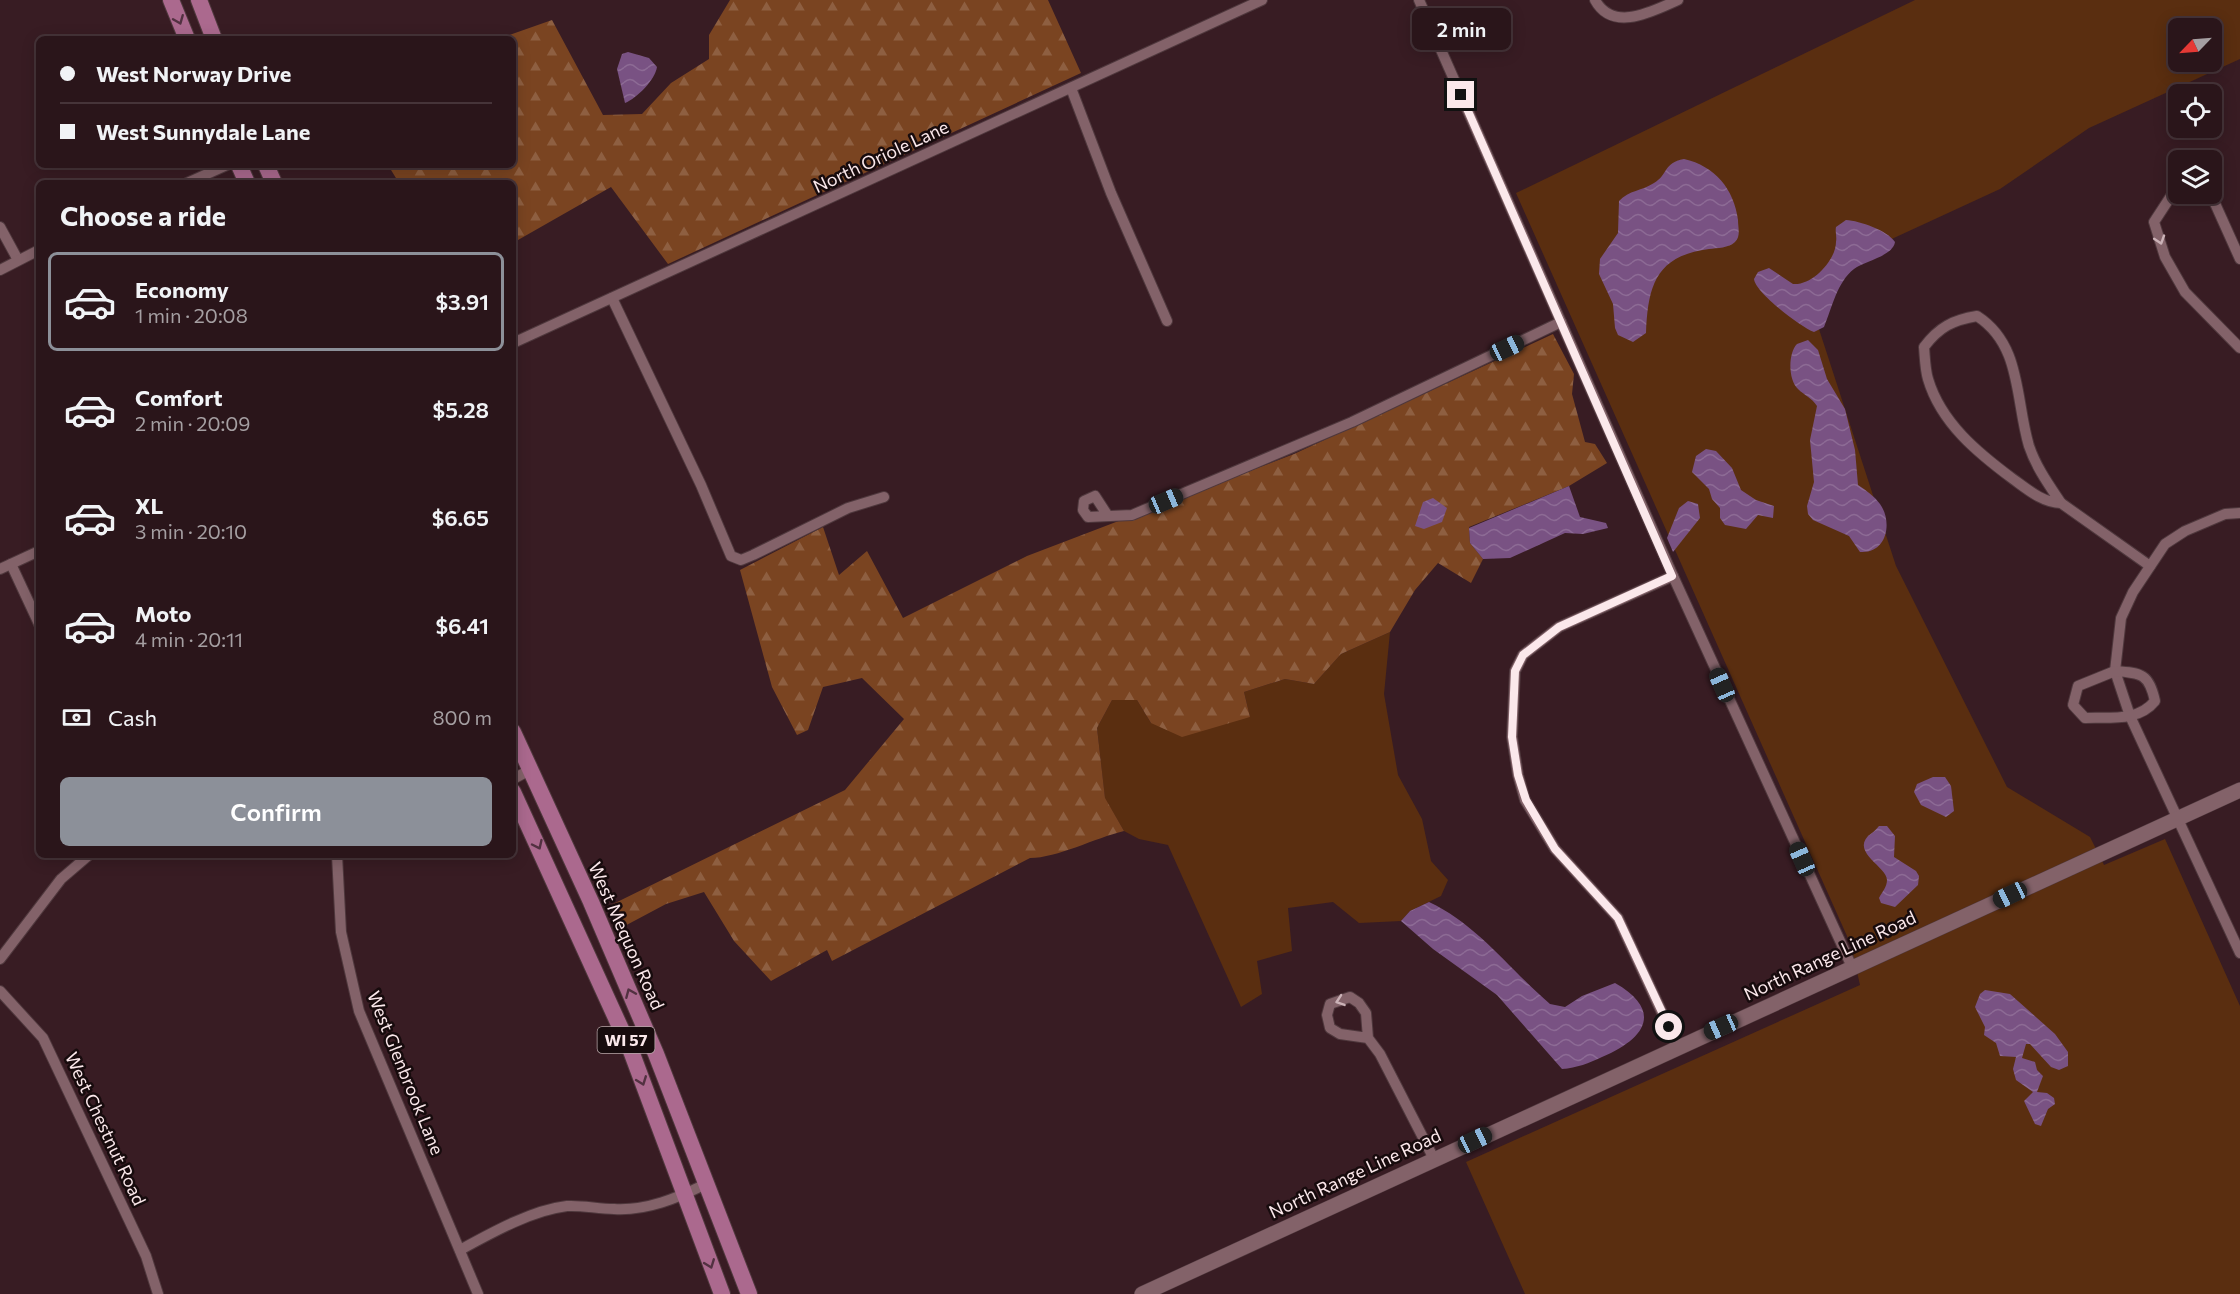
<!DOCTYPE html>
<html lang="en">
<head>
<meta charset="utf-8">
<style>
	body { margin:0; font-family:Commissioner,sans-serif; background:#362227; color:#f1f3f6; height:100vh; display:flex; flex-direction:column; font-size:22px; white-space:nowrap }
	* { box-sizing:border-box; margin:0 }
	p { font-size:20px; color:#a59fa2 }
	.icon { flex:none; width:33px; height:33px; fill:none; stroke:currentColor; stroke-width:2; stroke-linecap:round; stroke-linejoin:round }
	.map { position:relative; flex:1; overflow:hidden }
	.sheet { position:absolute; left:36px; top:180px; width:480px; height:678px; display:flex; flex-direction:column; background:#2a151a; border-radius:9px; box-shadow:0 3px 15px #0003,0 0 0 2px #463439 }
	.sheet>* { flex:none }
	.guide { position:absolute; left:36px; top:36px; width:480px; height:132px; border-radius:9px; box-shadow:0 3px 15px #0003,0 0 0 2px #463439; display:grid; align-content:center; height:132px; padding:0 24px; background:#2a151a }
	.needle { width:39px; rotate:245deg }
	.controls { position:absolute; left:2168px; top:18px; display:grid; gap:12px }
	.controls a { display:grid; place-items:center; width:54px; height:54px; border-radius:9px; background:#2a151a; box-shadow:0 3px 15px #0003,0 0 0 2px #463439; font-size:30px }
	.end { position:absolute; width:27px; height:27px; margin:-14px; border:8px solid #fbe8eb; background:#111; box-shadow:0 0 0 3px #111 }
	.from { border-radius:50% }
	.bubble { position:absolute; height:42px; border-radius:9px; background:#2a151a; box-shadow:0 3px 15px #0003,0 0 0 2px #463439; font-size:20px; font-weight:600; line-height:42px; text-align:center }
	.car { position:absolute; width:18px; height:36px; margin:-18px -9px; border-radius:8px; box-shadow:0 0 4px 2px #0007; background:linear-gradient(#222 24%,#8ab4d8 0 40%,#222 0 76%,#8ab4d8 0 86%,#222 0) }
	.guide b { display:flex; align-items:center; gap:21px; height:57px; font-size:22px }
	.guide b+b { border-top:2px solid #463439 }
	.guide i { width:15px; height:15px; background:#f1f3f6 }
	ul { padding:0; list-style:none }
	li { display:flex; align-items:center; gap:18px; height:99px; margin:0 12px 9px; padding:0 12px; border:3px solid transparent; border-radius:9px }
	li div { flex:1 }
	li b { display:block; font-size:22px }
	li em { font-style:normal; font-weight:600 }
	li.on { border-color:#8c9099 }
	li>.icon { width:54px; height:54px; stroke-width:1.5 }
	h2 { padding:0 24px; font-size:27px; line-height:72px }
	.pay { display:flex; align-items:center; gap:15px; height:66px; padding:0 24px; font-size:22px }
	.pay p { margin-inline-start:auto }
	.action { display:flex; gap:12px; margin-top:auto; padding:12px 24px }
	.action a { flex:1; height:69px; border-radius:9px; background:#8c9099; color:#fff; font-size:24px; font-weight:600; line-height:69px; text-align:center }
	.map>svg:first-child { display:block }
	.grass { fill:#5a2e10; fill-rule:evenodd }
	.forest { fill:url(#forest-firs) }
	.water { fill:url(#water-waves) }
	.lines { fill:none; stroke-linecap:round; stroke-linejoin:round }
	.street-casing { stroke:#4f383d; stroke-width:12 }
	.secondary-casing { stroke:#4f383d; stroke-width:16 }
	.primary-casing { stroke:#4f383d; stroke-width:18 }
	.street { stroke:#836269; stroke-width:10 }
	.secondary { stroke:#836269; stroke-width:15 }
	.primary { stroke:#ab698e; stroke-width:16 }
	.oneway { stroke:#523141 }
	.oneway2 { stroke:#cbb2b7 }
	.route { stroke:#fbe8eb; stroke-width:8 }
	.labels { text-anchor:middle; stroke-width:5; stroke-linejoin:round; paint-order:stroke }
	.shield { fill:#170b0d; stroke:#b7a6a8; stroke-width:1.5 }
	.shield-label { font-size:16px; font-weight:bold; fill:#fbe8eb }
	.street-label { font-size:18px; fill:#fbe8eb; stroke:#170b0d }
</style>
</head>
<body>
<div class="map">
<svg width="2240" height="1294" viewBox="0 0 2240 1294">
	<defs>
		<pattern id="forest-firs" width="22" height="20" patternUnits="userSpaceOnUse" patternTransform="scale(1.5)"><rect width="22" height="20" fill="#7a4421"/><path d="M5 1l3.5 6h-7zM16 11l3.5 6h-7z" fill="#8e5f41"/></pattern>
		<pattern id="water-waves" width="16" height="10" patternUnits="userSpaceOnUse" patternTransform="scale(1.5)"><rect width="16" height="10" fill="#795283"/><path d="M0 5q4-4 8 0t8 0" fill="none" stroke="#8d6b95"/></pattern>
	</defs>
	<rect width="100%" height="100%" fill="#381c23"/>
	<g class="grass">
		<path d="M 1915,0 L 2240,0 L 2240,59 L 2089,128 L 2000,189 L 1857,255 L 1817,323 L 1896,566 L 2007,787 L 2090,837 L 2104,865 L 2165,839 L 2240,1006 L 2240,1294 L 1525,1294 L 1466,1162 L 1860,985 L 1851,945 L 1516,193 ZM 2178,28 L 2211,28 L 2211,62 L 2178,62 Z"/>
		<polygon points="1390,632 1384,694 1398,775 1422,819 1431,861 1448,880 1441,896 1410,911 1401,921 1359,923 1333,902 1288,908 1292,951 1257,961 1262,994 1241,1007 1168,845 1139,839 1124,831 1105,799 1097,728 1112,700 1137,700 1151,723 1250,717 1244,692 1285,679 1314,684 1341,654"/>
	</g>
	<g class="forest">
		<polygon points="730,0 1048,0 1081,73 668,264 611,187 518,240 513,246 513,183 399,183 388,165 513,165 513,39 498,39 552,20 603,115 642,114 671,83 709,59 709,35"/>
		<path d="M 1553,334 L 1574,374 L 1572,394 L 1585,442 L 1595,444 L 1607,463 L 1569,486 L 1469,527 L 1470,543 L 1483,559 L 1471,583 L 1438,563 L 1415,590 L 1390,632 L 1341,654 L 1314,684 L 1285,679 L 1244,692 L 1250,717 L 1182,737 L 1151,723 L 1137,700 L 1112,700 L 1097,728 L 1105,798 L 1124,831 C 1095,838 1057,858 1030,858 L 832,961 L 827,950 L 771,981 L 734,941 L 704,892 L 666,904 L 619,929 L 611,905 L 845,790 L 904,719 L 862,678 L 823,687 L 808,730 L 797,735 L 772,687 L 740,570 L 823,527 L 839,575 L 867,551 L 903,618 L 1027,556 L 1294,454 Z"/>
	</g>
	<g class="water">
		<path d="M 628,52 L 649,58 L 657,67 C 655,80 637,98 625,103 L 617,69 L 622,54 Z"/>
		<path d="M 1684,159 C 1715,166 1734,189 1738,220 C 1738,228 1741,236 1735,242 C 1729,248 1717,248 1709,249 C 1656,256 1648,285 1646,333 L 1633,342 L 1618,335 L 1615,328 L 1613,304 L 1599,274 L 1600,259 L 1618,233 L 1619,201 C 1629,190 1642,191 1654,183 C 1668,175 1663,163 1684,159 Z"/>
		<path d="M 1846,220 C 1860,221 1887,230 1895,242 C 1893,256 1865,261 1854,269 C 1837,282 1832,308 1824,327 L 1814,332 C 1800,327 1755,292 1754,279 L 1758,272 L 1769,268 L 1793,284 C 1812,286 1836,260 1836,242 C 1837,236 1835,232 1836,227 Z"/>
		<path d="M 1808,340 L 1818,350 L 1827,379 L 1845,409 L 1855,450 L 1858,485 C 1866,490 1874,496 1880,504 C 1893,522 1887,554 1860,552 L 1849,536 L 1813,520 L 1808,514 L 1807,506 L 1814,482 L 1810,440 L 1817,406 C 1812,398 1804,395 1798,389 C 1788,380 1788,353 1797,344 Z"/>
		<polygon points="1706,449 1716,451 1732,468 1741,490 1756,500 1774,506 1773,518 1758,515 1746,529 1725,525 1720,518 1720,508 1712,499 1709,489 1692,472 1696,456"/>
		<polygon points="1569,486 1580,517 1606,523 1608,528 1583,534 1565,533 1510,558 1483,559 1470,543 1469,528"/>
		<polygon points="1433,498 1447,508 1442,522 1424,529 1415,526 1423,502"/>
		<polygon points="1688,501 1698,504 1700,518 1673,552 1667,538 1679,508"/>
		<polygon points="1933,777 1945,777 1951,786 1954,811 1946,817 1921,805 1914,792 1917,784"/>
		<path d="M 1879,826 L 1887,826 L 1895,836 L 1894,857 L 1916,871 L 1919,876 L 1918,885 L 1895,907 L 1881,903 L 1879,898 C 1882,892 1887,887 1887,880 C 1887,867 1852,853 1868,836 C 1872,833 1876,830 1879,826 Z"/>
		<path d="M 1429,902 C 1478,925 1509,969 1550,1004 L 1565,1007 L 1582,996 L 1615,983 C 1664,1011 1645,1039 1602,1057 C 1589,1063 1577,1068 1562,1069 L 1497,995 L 1433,949 L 1401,921 L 1410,911 Z"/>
		<polygon points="1985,990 2010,994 2055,1034 2068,1052 2068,1066 2059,1070 2051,1067 2030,1044 2026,1044 2022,1058 2035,1062 2037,1070 2043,1076 2037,1092 2047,1093 2054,1098 2055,1104 2048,1109 2041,1126 2035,1124 2024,1101 2033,1092 2016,1080 2013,1069 2016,1057 2000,1056 1996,1043 1984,1035 1985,1027 1975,1007 1980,994"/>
	</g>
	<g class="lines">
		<g class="street-casing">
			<g id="street">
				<polyline points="1419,0 1673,576 1852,967"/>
				<path d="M 1595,0 C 1613,33 1653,11 1678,0"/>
				<polyline points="1071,88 1111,193 1167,321"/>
				<polyline points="187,183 227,165"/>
				<polyline points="2180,194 2171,196 2154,222 2165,257 2185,292 2240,348"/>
				<polyline points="2203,194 2213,199 2240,259"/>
				<polyline points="0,227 18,260"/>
				<polyline points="0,270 39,250"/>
				<polyline points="612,298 701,485 731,556 741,560 753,555 848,508 884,497"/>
				<path d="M 1977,316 C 2022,345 2015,399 2029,446 C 2036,467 2049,485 2061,503 C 2043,503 2027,489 2013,479 C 1978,453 1941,423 1928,379 C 1925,369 1925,358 1924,347 C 1939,327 1953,320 1977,316 Z"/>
				<polyline points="513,343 1262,0"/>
				<polyline points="2061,503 2150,566"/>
				<polyline points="2240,513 2225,514 2185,531 2165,544 2133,592 2121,618 2115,671 2130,716 2240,953"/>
				<polyline points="1108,516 1095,496 1084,501 1083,510 1088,517 1132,515 1352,422 1561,322"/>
				<polyline points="11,564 39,624"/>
				<polyline points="0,569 39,551"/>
				<polyline points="1673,576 1559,627 1523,655 1515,671 1512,737 1518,775 1525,800 1555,849 1618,918 1678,1047"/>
				<path d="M 2115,671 C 2142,673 2149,674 2155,701 C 2138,722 2110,717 2085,718 L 2073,705 L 2078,686 Z"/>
				<polyline points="513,779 530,770"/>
				<polyline points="337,855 341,932 359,1011 478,1294"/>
				<polyline points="0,959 61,879 89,855"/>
				<polyline points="0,991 43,1038 146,1256 158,1294"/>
				<polyline points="1368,1038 1340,1034 1330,1028 1327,1015 1330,1004 1350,997 1359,1003 1366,1013 1368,1038 1380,1054 1434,1159"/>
				<path d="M 460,1250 C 491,1233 532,1210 567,1206 C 582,1205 598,1209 614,1209 C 647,1211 677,1198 706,1184"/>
			</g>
		</g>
		<g class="secondary-casing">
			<polyline id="secondary" points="1142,1294 2240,790"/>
		</g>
		<g class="primary-casing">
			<g id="primary">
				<polyline points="171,0 187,39"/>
				<polyline points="199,0 214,39"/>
				<polyline points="239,165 247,183"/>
				<polyline points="266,165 274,183"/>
				<polyline points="513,732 591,902 656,1054 749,1294"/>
				<polyline points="513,792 631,1051 722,1294"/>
			</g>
		</g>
		<use href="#street" class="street"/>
		<use href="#secondary" class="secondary"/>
		<use href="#primary" class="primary"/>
	</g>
	<defs><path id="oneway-chevron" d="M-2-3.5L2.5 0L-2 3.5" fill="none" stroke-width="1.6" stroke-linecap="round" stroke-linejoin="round" transform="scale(1.5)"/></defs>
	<g class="oneway">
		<use href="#oneway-chevron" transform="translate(179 20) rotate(68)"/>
		<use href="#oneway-chevron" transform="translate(538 845) rotate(65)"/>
		<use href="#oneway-chevron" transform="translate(630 993) rotate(-113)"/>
		<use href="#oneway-chevron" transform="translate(642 1081) rotate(69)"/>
		<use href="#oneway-chevron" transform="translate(710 1264) rotate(69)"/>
	</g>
	<g class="oneway2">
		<use href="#oneway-chevron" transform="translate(2160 240) rotate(72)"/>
		<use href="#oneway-chevron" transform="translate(1340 1001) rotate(161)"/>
	</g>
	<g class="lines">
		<polyline class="route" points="1461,95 1672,576 1559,627 1523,655 1515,671 1512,737 1518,775 1526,800 1555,849 1618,918 1669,1027"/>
	</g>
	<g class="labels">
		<rect class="shield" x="597.5" y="1027" width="57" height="26" rx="4.5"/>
		<g class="shield-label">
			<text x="626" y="1046">WI 57</text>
		</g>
		<g class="street-label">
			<text transform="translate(881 157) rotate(-25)" y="6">North Oriole Lane</text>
			<text transform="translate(626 936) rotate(66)" y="6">West Mequon Road</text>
			<text transform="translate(1830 956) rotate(-25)" y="6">North Range Line Road</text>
			<text transform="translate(405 1073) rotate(68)" y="6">West Glenbrook Lane</text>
			<text transform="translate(105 1129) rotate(65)" y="6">West Chestnut Road</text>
			<text transform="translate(1355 1174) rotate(-25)" y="6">North Range Line Road</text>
		</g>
	</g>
</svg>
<div class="controls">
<a><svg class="needle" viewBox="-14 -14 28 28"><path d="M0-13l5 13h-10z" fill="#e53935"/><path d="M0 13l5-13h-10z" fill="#a59fa2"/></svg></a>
<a><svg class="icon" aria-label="locate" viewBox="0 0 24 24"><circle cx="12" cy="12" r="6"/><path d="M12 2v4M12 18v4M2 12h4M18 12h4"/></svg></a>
<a><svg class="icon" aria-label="layers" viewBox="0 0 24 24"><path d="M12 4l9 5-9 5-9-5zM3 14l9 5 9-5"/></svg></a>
</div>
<i class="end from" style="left:1669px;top:1027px"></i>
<i class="end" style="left:1461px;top:95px"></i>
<div class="bubble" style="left:1412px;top:8px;width:99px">2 min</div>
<i class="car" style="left:1507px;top:348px;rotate:65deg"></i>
<i class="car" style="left:1166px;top:501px;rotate:67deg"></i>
<i class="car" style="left:1722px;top:685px;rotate:336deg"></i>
<i class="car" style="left:1802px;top:859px;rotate:336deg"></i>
<i class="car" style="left:2010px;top:895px;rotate:245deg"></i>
<i class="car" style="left:1721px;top:1027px;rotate:246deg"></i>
<i class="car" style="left:1475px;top:1140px;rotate:65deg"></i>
<div class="guide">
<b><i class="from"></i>West Norway Drive</b>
<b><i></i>West Sunnydale Lane</b>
</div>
<section class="sheet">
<h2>Choose a ride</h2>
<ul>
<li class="on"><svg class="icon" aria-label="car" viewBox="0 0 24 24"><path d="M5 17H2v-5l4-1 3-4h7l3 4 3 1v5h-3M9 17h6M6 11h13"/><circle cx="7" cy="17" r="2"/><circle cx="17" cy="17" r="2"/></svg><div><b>Economy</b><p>1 min · 20:08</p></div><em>$3.91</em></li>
<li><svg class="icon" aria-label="car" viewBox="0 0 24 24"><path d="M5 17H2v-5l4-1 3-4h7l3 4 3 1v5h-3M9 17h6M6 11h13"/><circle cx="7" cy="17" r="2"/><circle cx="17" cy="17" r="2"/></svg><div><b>Comfort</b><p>2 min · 20:09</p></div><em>$5.28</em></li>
<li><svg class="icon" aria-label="car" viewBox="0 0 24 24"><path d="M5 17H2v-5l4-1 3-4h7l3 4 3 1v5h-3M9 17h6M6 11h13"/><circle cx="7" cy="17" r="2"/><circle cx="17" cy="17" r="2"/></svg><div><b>XL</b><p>3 min · 20:10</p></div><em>$6.65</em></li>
<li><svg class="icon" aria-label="car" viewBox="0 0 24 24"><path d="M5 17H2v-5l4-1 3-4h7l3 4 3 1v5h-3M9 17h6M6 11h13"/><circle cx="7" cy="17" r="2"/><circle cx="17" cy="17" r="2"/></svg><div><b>Moto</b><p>4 min · 20:11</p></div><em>$6.41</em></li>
</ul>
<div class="pay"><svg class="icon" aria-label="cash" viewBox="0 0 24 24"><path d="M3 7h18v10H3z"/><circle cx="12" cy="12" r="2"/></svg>Cash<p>800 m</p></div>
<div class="action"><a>Confirm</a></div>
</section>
</div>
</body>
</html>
